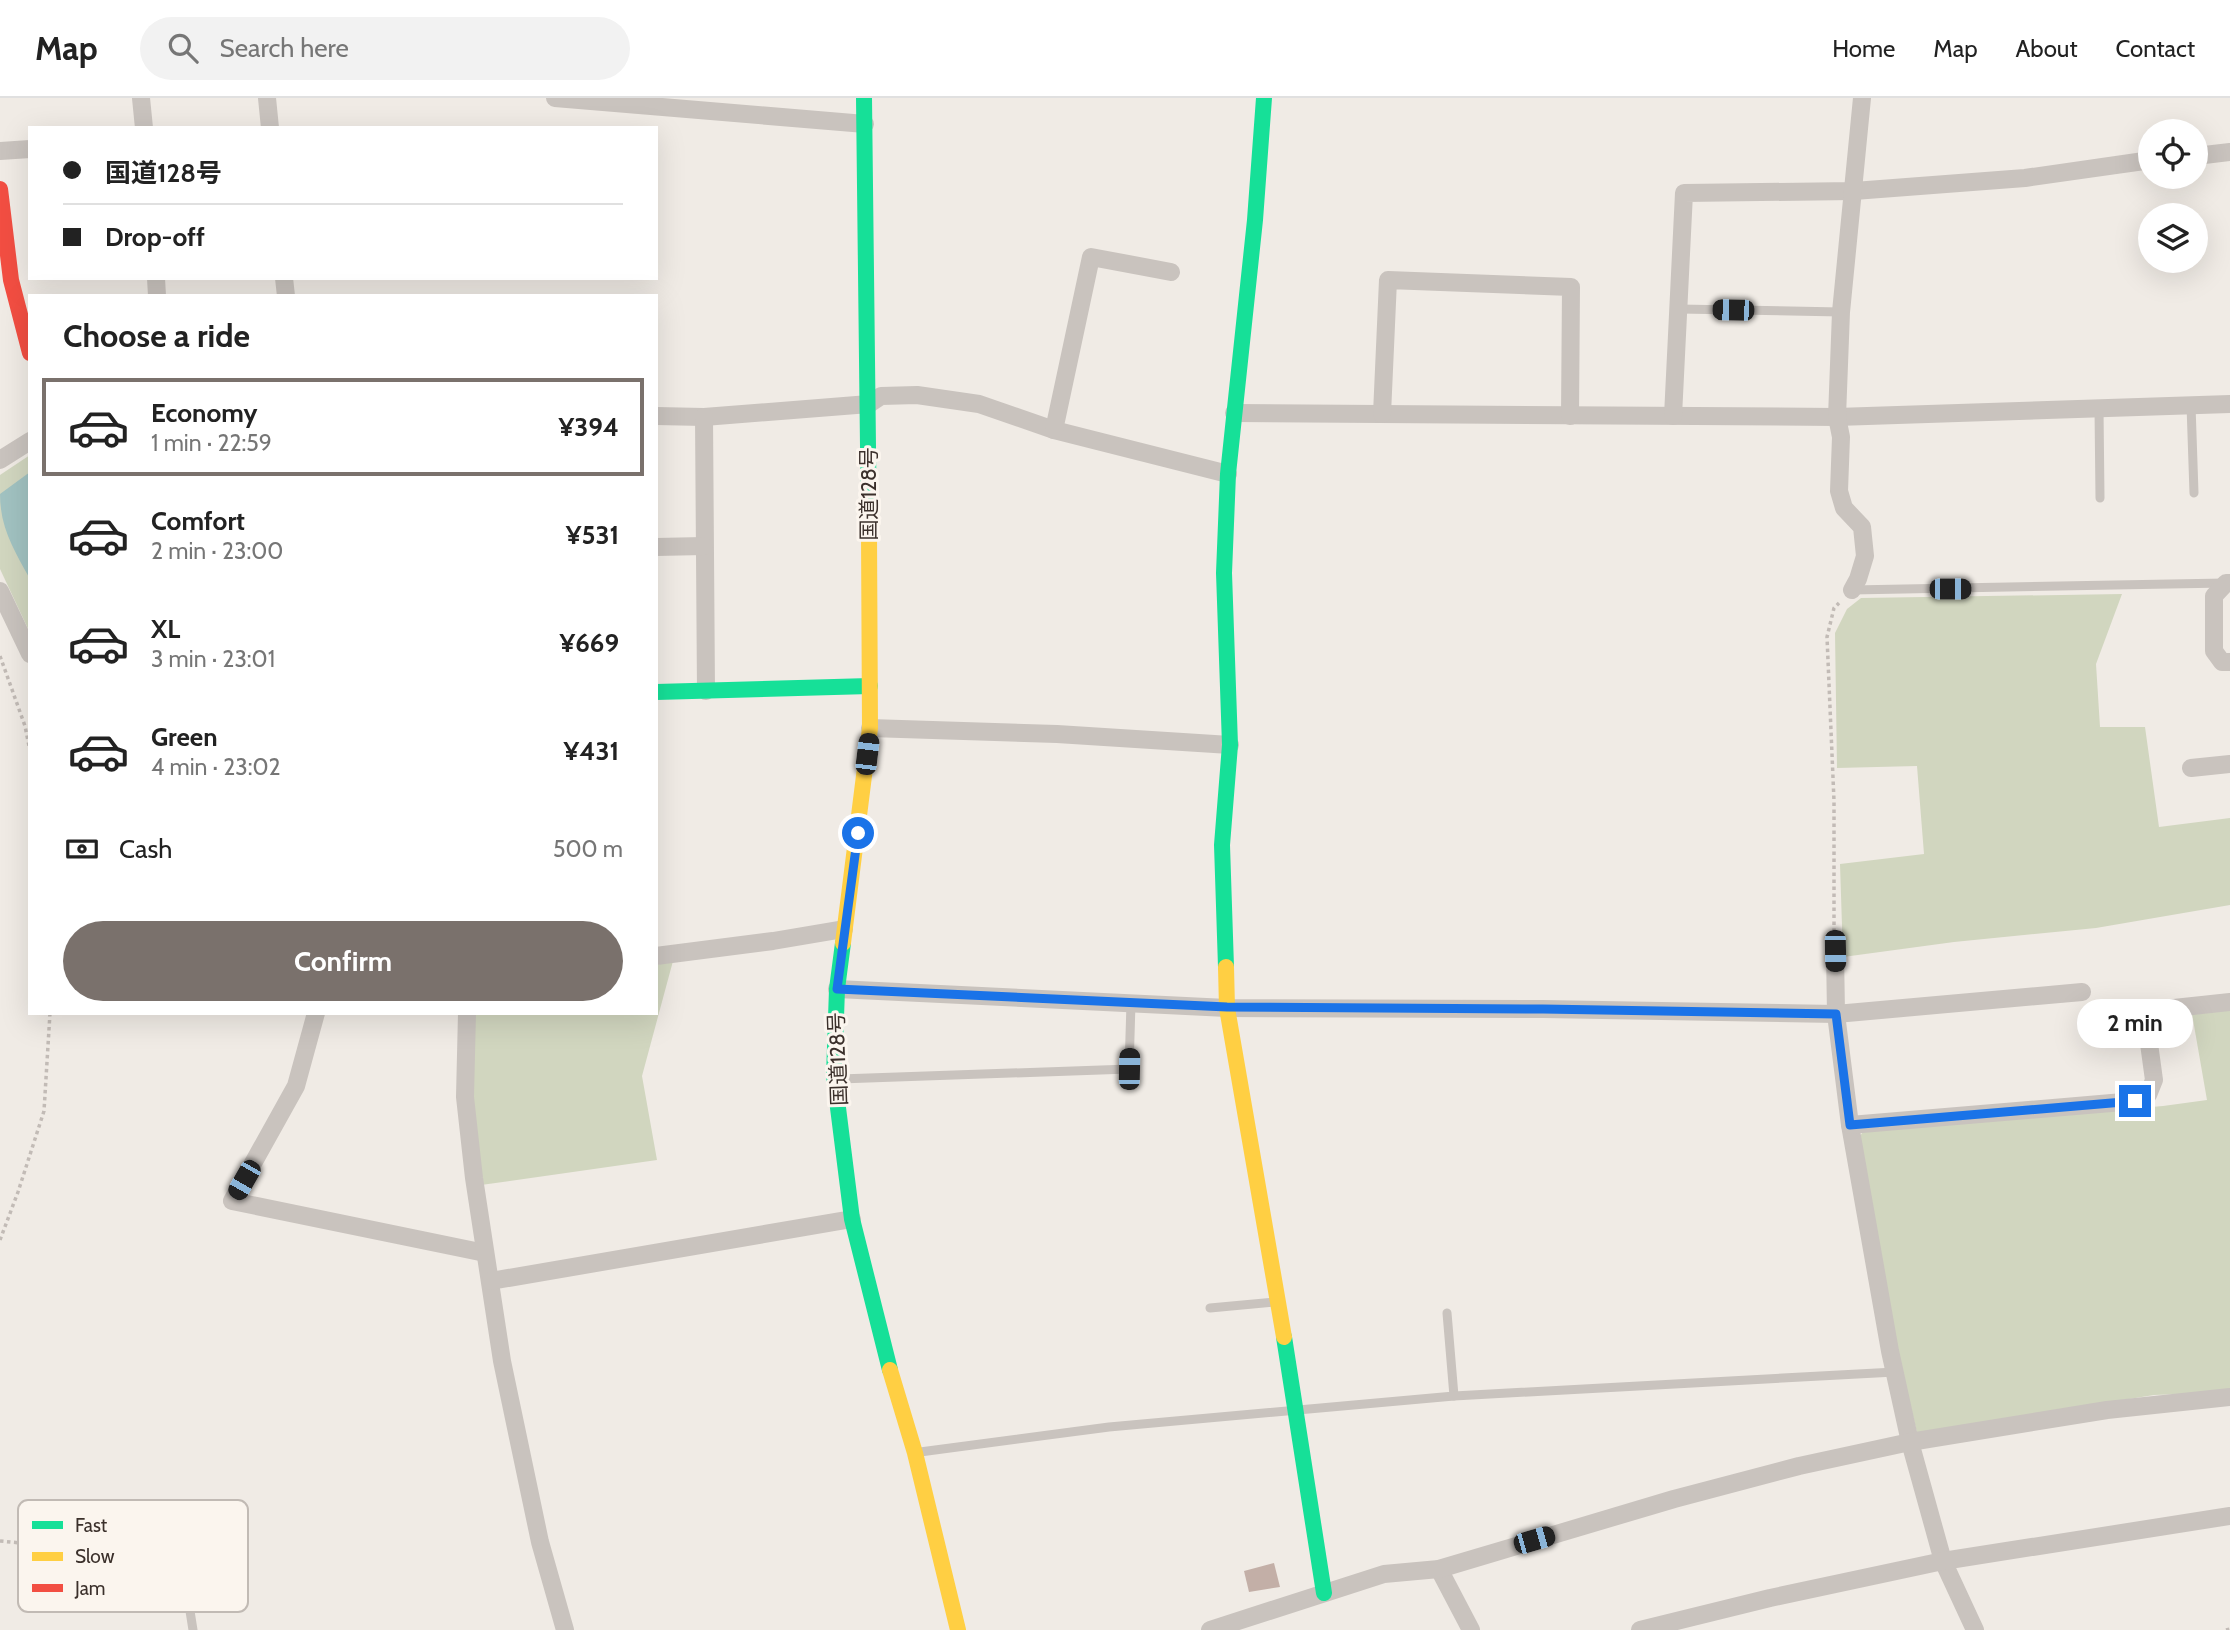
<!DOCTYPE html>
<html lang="en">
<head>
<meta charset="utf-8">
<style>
	body { margin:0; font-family:Cabin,"Noto Sans JP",sans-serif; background:#f2f2f2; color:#222; height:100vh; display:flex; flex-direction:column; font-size:26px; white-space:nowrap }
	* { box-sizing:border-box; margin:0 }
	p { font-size:23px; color:#767676 }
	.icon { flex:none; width:38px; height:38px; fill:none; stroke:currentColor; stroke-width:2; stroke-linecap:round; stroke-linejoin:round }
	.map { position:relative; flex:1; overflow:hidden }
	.drawer { position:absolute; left:28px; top:196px; width:630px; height:721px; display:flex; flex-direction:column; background:#fff; border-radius:0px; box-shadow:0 7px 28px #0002 }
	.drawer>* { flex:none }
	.banner { position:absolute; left:28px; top:28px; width:630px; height:154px; border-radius:0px; box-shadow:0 7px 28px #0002; display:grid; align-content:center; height:154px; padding:0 35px; background:#fff }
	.tools { position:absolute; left:2138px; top:21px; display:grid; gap:14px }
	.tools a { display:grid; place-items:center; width:70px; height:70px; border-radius:50%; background:#fff; box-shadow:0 7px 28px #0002; font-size:35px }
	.end { position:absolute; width:32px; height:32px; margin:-16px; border:9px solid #1a73e8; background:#fff; box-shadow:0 0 0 4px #fff }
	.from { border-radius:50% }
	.bubble { position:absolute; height:49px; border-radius:24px; background:#fff; box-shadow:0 7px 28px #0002; font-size:23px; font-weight:700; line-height:49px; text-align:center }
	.car { position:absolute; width:21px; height:42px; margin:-21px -10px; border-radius:9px; box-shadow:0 0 5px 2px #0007; background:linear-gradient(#222 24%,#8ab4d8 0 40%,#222 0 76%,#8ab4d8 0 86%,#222 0) }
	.banner b { display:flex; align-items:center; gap:24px; height:66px; font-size:26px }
	.banner b+b { border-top:2px solid #e0e0e0 }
	.banner i { width:18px; height:18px; background:#222 }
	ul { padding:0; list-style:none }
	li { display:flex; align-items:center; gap:21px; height:98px; margin:0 14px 10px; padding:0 21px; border:4px solid transparent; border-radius:0px }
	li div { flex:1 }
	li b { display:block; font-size:26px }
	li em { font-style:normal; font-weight:700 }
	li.on { border-color:#7a716c }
	li>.icon { width:63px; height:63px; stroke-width:1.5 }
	h2 { padding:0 35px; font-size:32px; line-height:84px }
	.pay { display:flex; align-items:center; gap:18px; height:77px; padding:0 35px; font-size:26px }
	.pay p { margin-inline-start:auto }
	.cta { display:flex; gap:14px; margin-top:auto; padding:14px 35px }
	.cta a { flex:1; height:80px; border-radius:42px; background:#7a716c; color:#fff; font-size:28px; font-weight:700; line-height:80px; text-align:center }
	header { display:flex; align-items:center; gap:42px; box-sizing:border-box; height:98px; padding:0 35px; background:#fff; border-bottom:2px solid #e0e0e0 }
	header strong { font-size:33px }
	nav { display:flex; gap:38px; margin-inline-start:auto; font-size:24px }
	.search { width:490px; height:63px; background:#f2f2f2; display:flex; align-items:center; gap:18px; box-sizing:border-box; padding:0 24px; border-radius:38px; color:#767676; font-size:26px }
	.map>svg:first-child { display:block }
	.green { fill:#d1d6bf }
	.water { fill:#a1c2c1 }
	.building { fill:#c3afa7 }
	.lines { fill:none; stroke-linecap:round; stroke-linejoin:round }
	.path { stroke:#c2bbb6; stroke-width:3.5; stroke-dasharray:3.5 3.5; stroke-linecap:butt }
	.lane { stroke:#c9c3be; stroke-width:9 }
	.street { stroke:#c9c3be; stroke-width:18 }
	.fast { stroke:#16e098; stroke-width:16 }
	.slow { stroke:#ffcf43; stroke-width:16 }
	.jam { stroke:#f24e42; stroke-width:16 }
	.route { stroke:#1a73e8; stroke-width:9 }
	.labels { text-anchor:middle; stroke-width:6; stroke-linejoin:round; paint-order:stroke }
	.street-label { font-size:21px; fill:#3b302b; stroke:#fbf5ee }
	.key { fill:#fbf5ee; stroke:#c1bab4; stroke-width:2 }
	.key-label { font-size:19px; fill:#3b302b }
</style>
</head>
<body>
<header>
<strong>Map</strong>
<div class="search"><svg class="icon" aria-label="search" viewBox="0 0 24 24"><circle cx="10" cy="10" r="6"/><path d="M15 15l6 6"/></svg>Search here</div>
<nav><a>Home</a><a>Map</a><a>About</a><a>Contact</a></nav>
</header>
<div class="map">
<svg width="2230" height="1532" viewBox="0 0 2230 1532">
	<rect width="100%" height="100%" fill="#f0ebe5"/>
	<g class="green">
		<polygon points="30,357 30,535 0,471 0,377"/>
		<polygon points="2122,496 2096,566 2100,629 2145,629 2159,729 2230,720 2230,807 2096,830 1954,844 1843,859 1840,766 1924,756 1917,668 1837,670 1835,535 1847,511 1861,500"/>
		<polygon points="673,863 642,978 657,1062 481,1087 469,997 473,915 656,915 656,867"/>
		<polygon points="2230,912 2230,1294 2154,1297 1917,1335 1887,1209 1859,1039 1863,1034 2163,1008 2207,1002 2192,916"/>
	</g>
	<path class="water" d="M 30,374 L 30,481 C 14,452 0,430 0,396 Z"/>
	<polygon class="building" points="1274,1465 1280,1489 1249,1494 1244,1473"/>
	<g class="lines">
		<g class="path">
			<polyline points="0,558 25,628 30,653"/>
			<polyline points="1834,834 1834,703 1827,539 1834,510 1839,505"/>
			<polyline points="0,1142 18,1094 44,1013 50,915"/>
			<polyline points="0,1443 157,1458 169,1457"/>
			<polyline points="2226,1532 2230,1531"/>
		</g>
		<g class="lane">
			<polyline points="1679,211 1841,214"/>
			<polyline points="2191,307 2194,395"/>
			<polyline points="2099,311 2100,400"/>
			<polyline points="1852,492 2225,485"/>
			<polyline points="840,981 1129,971 1131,905"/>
			<polyline points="1210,1210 1275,1204"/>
			<polyline points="1447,1215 1454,1298"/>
			<polyline points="920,1354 1109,1329 1454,1298 1895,1274"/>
			<polyline points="181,1456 193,1532"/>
		</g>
		<g class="street">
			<polyline points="141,0 144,30"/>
			<polyline points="267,0 270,30"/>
			<polyline points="555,0 865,26"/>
			<polyline points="0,53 30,51"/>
			<polyline points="2196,58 2230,54"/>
			<polyline points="156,180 157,198"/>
			<polyline points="284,180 286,198"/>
			<polyline points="1234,315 1837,319 2230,306"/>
			<polyline points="1382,316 1388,182 1571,189 1570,318"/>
			<polyline points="656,318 704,319 869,306 881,298 917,297 979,306 1054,332 1228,376"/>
			<polyline points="1673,318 1684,95 1854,93 2025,80 2151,62"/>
			<polyline points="704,319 706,593"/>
			<polyline points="1054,332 1091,159 1171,174"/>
			<polyline points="0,362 30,343"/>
			<polyline points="656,449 704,448"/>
			<polyline points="2230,485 2226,485 2214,498 2214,553 2222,564 2230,564"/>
			<polyline points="1852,492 1858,481 1865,458 1862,429 1844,410 1839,393 1841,339 1837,319 1841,214 1862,0"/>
			<polyline points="0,493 30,556"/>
			<polyline points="870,630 1057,636 1230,647"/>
			<polyline points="2191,670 2230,666"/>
			<polyline points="1835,853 1836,916 1850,1027 1890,1253 1910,1344 1943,1463 1975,1532"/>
			<polyline points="656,858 773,843 844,831"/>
			<polyline points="837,891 1227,910 1543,911 1836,916 2082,894"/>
			<polyline points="316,915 296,988 232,1103 485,1155"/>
			<polyline points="467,915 465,999 474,1080 502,1263 540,1444 565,1532"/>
			<polyline points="1850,1027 2135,1003 2148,997 2154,982 2147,931 2156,916 2174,910 2230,904"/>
			<polyline points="491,1183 852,1121"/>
			<polyline points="1439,1471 1471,1532"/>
			<polyline points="1210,1532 1384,1476 1439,1471 1674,1401 1799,1368 1910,1344 2107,1312 2230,1299"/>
			<polyline points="1640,1532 1770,1500 1943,1463 2230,1418"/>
		</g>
		<g class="fast">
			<polyline points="864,0 869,436"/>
			<polyline points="656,594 870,588"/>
			<polyline points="843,845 837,891 834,978 852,1121 890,1272"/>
			<polyline points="1226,869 1222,747 1230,647 1224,475 1228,376 1255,122 1264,0"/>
			<polyline points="1284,1239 1324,1495"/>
		</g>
		<g class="slow">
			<polyline points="843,845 870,630 869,436"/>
			<polyline points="1226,869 1227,910 1284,1239"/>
			<polyline points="890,1272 915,1355 958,1532"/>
		</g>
		<polyline class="jam" points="0,91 11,182 30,255"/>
	</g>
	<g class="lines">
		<polyline class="route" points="858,735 837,891 1227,909 1543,911 1836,916 1850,1027 2135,1003"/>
	</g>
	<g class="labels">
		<g class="street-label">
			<text transform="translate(869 396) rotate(-90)" y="7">国道128号</text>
			<text transform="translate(838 961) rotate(-92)" y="7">国道128号</text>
		</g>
	</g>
	<rect x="18" y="1402" width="230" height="112" rx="10" class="key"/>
	<rect x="32" y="1423" width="31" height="8" fill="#16e098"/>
	<rect x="32" y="1454" width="31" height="9" fill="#ffcf43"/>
	<rect x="32" y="1486" width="31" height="8" fill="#f24e42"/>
	<g class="key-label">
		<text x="75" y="1434">Fast</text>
		<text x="75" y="1465">Slow</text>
		<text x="75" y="1497">Jam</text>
	</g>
</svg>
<div class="tools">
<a><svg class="icon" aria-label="locate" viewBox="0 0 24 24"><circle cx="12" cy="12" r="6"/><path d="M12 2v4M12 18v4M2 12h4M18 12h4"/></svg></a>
<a><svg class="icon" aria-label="layers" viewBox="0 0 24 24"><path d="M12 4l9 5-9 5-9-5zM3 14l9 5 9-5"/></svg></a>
</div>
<i class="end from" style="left:858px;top:735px"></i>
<i class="end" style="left:2135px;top:1003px"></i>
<div class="bubble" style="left:2077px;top:901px;width:116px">2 min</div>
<i class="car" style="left:1733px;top:212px;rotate:271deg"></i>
<i class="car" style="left:1950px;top:491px;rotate:90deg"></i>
<i class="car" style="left:867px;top:656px;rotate:7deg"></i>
<i class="car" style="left:1835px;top:853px;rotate:179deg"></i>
<i class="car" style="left:1129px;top:971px;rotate:1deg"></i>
<i class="car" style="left:244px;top:1082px;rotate:210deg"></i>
<i class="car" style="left:1534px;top:1442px;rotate:74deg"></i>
<div class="banner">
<b><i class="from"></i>国道128号</b>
<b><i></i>Drop-off</b>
</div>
<section class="drawer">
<h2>Choose a ride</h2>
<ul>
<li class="on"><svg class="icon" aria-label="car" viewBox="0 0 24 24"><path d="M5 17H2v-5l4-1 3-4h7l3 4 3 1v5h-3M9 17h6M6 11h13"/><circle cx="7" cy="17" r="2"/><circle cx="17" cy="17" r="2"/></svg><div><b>Economy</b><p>1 min · 22:59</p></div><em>¥394</em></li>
<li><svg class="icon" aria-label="car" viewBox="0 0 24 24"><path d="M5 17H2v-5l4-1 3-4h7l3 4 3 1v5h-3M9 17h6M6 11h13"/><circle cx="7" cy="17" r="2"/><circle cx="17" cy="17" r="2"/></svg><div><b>Comfort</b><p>2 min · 23:00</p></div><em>¥531</em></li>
<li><svg class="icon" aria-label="car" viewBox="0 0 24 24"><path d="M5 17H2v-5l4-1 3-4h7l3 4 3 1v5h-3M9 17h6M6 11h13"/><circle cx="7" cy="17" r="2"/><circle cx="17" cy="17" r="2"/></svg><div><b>XL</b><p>3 min · 23:01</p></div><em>¥669</em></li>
<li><svg class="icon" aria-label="car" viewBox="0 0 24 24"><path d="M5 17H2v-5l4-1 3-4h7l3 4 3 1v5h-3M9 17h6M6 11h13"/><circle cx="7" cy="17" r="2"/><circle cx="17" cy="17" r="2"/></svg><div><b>Green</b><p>4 min · 23:02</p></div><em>¥431</em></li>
</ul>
<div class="pay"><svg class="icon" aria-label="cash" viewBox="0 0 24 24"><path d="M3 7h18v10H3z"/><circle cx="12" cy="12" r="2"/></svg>Cash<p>500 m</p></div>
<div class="cta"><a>Confirm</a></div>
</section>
</div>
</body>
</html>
